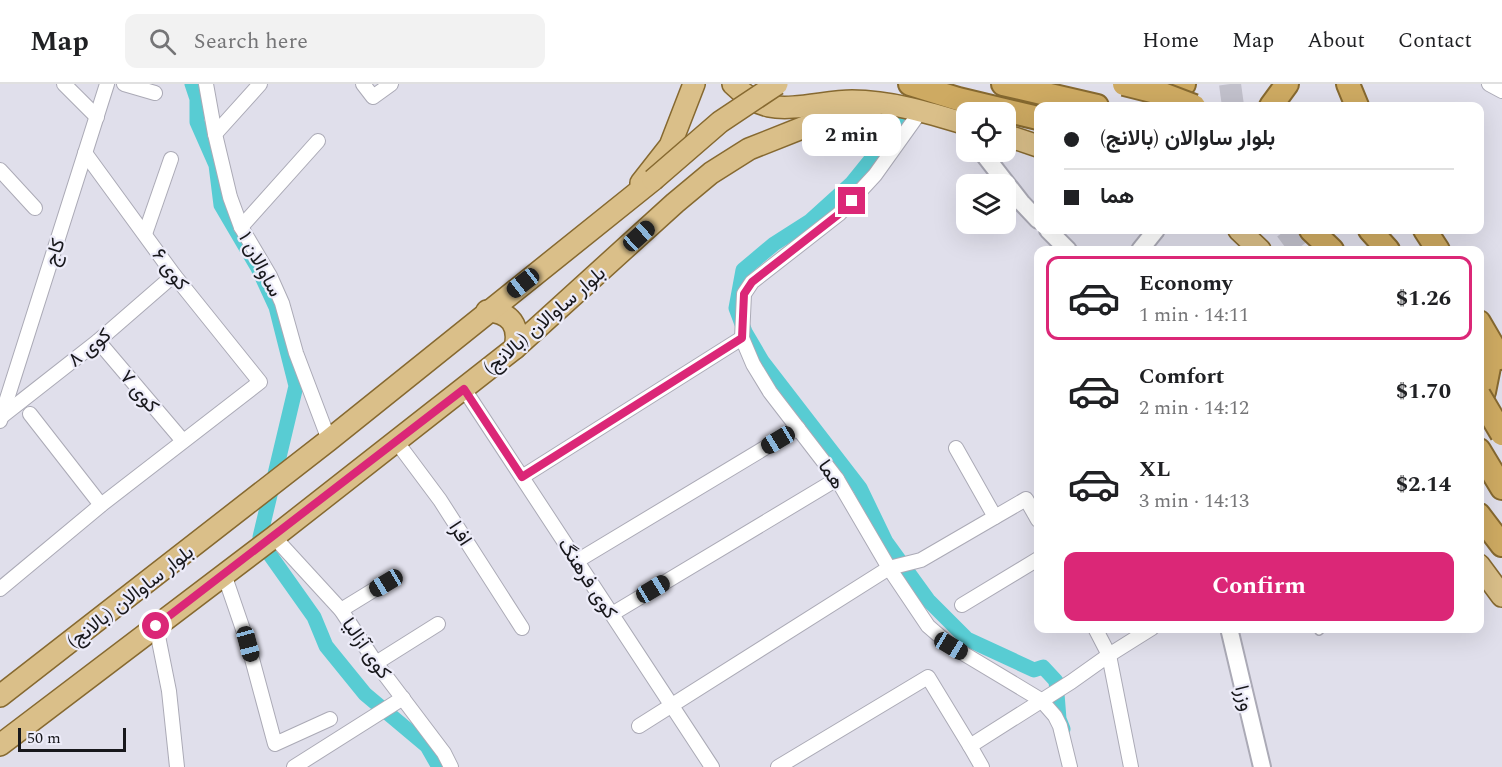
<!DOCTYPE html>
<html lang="en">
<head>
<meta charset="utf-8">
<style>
	body { margin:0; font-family:Spectral,Vazirmatn,serif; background:#f2f2f2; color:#202124; height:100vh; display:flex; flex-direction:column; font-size:22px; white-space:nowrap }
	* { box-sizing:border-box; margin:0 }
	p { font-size:20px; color:#757577 }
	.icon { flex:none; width:33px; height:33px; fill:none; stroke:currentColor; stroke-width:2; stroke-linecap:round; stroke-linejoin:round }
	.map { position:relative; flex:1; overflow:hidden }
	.side { position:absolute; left:1034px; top:162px; width:450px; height:387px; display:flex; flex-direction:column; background:#fff; border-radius:12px; box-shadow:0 6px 24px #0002 }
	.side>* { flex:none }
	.top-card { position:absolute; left:1034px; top:18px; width:450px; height:132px; border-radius:12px; box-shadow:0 6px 24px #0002; display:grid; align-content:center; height:132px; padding:0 30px; background:#fff }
	.controls { position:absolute; left:956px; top:18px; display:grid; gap:12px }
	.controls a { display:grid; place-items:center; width:60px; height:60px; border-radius:12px; background:#fff; box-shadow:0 6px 24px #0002; font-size:30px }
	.scale { position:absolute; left:18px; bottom:15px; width:108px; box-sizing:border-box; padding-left:6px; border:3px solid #18181c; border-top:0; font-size:16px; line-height:21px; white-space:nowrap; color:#18181c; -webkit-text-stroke:4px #edecf9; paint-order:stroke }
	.end { position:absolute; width:27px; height:27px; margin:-14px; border:8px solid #db2777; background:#fff; box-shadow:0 0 0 3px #fff }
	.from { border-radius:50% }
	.bubble { position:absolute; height:42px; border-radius:12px; background:#fff; box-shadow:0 6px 24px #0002; font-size:20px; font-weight:700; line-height:42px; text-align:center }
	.car { position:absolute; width:18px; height:36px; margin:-18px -9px; border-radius:8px; box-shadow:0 0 4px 2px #0007; background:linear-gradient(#222 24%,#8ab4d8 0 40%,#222 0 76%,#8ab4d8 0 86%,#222 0) }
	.top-card b { display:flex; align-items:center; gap:21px; height:57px; font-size:22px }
	.top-card b+b { border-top:2px solid #e0e0e0 }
	.top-card i { width:15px; height:15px; background:#202124 }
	ul { padding:10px 0 0; list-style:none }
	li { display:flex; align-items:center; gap:18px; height:84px; margin:0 12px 9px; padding:0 18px; border:3px solid transparent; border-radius:12px }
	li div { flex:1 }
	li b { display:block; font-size:22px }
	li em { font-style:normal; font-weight:700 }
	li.active { border-color:#db2777 }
	li>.icon { width:54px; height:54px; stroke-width:1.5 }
	.cta { display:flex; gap:12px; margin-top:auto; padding:12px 30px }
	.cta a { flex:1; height:69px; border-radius:12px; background:#db2777; color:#fff; font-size:24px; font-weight:700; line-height:69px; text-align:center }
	header { display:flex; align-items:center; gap:36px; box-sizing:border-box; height:84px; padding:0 30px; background:#fff; border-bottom:2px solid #e0e0e0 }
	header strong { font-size:28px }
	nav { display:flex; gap:33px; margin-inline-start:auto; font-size:21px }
	.search { width:420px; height:54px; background:#f2f2f2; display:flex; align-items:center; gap:15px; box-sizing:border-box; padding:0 21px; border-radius:12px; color:#757577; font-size:22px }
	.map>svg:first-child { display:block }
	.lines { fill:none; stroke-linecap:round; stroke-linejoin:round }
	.canal { stroke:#58ccd3; stroke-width:15 }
	.trunk-tunnel { stroke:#c2c1cc; stroke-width:22; stroke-dasharray:22 11; stroke-linecap:butt }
	.service-casing { stroke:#abaab6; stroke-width:10 }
	.minor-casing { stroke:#abaab6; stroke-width:16 }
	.tertiary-casing { stroke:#abaab6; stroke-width:20 }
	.primary-casing { stroke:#866930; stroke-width:24 }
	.trunk-casing { stroke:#866930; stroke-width:26 }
	.service { stroke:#fff; stroke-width:7 }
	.minor { stroke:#fff; stroke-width:14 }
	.tertiary { stroke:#fff; stroke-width:16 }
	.primary { stroke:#dabf89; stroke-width:21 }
	.trunk { stroke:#ceaa62; stroke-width:22 }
	.primary-bridge-casing { stroke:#866930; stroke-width:24; stroke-linecap:butt }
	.trunk-bridge-casing { stroke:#866930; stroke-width:26; stroke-linecap:butt }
	.primary-bridge { stroke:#dabf89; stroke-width:21 }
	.trunk-bridge { stroke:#ceaa62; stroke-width:22 }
	.route { stroke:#db2777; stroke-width:8 }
	.labels { text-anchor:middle; stroke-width:4.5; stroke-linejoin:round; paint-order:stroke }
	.street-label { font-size:20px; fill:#18181c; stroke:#edecf9 }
</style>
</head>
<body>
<header>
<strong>Map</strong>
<div class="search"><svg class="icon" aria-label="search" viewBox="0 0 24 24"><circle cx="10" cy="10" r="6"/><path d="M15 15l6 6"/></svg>Search here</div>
<nav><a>Home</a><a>Map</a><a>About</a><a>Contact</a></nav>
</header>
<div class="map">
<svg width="1502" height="683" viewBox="0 0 1502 683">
	<rect width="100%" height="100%" fill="#e0dfeb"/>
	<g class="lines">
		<g class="canal">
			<polyline points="192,0 197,15 197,38 216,81 221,121 258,184 276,223 296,302 260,453 263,461 314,533 326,562 365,610 427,662 439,683"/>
			<polyline points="915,28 898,42 852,99 810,137 774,160 743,186 736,224 745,248 762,277 860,404 886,458 928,516 967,555 1034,586 1043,583 1056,597 1059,635 1063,645"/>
		</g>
		<g class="trunk-tunnel">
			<polyline points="1230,0 1233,22"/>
			<polyline points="1286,146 1301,166"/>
		</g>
		<g class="service-casing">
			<polyline id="service" points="1318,544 1319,547 1322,544"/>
		</g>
		<g class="minor-casing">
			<g id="minor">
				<polyline points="64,0 97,33"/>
				<polyline points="124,0 155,9"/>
				<polyline points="206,0 215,50 230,113 241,143 270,192 282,219 296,269 329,356"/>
				<polyline points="363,0 373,13 391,0"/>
				<polyline points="1489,0 1502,7"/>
				<polyline points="920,28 875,91 839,130 752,198 744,210 742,254 753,280 770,308 837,395 889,484 928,542 951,562 1041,616 1055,632 1060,642 1070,683"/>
				<polyline points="215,50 260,0"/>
				<polyline points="0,86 35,124"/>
				<polyline points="241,143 318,57"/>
				<polyline points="145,150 171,75"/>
				<polyline points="98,257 183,357"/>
				<polyline points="464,305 712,683"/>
				<polyline points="30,330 101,421"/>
				<polyline points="1,333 98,257 174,191"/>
				<polyline points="0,337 107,0"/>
				<polyline points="396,357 440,416 522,544"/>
				<polyline points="956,364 995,433 1026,415 1038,436"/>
				<polyline points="522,393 742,254"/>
				<polyline points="274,453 341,526 376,579 444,669 451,683"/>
				<polyline points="577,477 798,344"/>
				<polyline points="224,490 248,560 275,660 330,635"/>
				<polyline points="0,505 101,421 260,298 174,191 85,69"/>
				<polyline points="962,521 1038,475"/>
				<polyline points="341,526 385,499"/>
				<polyline points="612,530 837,395"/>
				<polyline points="156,542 169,607 177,683"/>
				<polyline points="1095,544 1109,571 1152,544"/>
				<polyline points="376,579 438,540"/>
				<polyline points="639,642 889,484 921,476 995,433"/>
				<polyline points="970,662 982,683"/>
				<polyline points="294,683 403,614"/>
				<polyline points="778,683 928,593 970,662 1071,598 1109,571 1131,683"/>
			</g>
		</g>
		<g class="tertiary-casing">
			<g id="tertiary">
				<polyline points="982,68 1021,118 1038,136"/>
				<polyline points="1048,146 1068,166"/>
				<polyline points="1140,166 1156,146"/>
				<polyline points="1229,544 1262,683"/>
			</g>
		</g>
		<g class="primary-casing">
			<g id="primary">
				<path d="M 733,0 C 742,9 755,19 769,22 C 793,27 827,17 852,17 C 890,17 930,29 966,40"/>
				<polyline points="1005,51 1038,62"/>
				<polyline points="641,99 670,62 694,0"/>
				<polyline points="1239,146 1260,166"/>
				<path d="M 487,227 C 511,228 520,242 515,264"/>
				<polyline points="1479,481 1502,512"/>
				<polyline points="0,612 329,356 653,96"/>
				<polyline points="0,661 274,453 515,264 675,119 711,89 749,65 807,42 877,20"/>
			</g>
		</g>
		<g class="trunk-casing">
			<g id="trunk">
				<polyline points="910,0 958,15 1038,34"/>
				<polyline points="1003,0 1097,22"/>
				<polyline points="1348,0 1357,22"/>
				<polyline points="1159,22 1184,0"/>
				<polyline points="1271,22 1287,0"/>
				<polyline points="1311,146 1332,166"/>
				<polyline points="1370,146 1388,166"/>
				<polyline points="1425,146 1438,166"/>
				<polyline points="1479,238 1500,274"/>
				<polyline points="1479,313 1484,308 1493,263"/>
				<polyline points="1479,366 1502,404"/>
				<polyline points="1479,431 1502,461"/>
			</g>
		</g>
		<use href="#service" class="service"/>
		<use href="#minor" class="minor"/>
		<use href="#tertiary" class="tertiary"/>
		<use href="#primary" class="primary"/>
		<use href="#trunk" class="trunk"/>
		<g class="primary-bridge-casing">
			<polyline id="primary-bridge" points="653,96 720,38 777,0"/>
		</g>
		<g class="trunk-bridge-casing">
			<g id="trunk-bridge">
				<polyline points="1124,0 1160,9 1194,22"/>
				<polyline points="1479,311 1502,350"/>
			</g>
		</g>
		<use href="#primary-bridge" class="primary-bridge"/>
		<use href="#trunk-bridge" class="trunk-bridge"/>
	</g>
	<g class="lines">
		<polyline class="route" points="156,542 464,305 522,393 742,254 744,210 752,198 839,130 852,117"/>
	</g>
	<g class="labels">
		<g class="street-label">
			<text transform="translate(54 168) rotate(-72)" y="7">کاج</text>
			<text transform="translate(261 180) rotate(62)" y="7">ساوالان ۱</text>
			<text transform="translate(171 185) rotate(53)" y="7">کوی ۶</text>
			<text transform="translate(544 236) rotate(-41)" y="7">بلوار ساوالان (بالانج)</text>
			<text transform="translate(89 263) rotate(-39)" y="7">کوی ۸</text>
			<text transform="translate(140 307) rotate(50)" y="7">کوی ۷</text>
			<text transform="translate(832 390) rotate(55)" y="7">هما</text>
			<text transform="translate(461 449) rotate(57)" y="7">افرا</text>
			<text transform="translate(588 494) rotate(57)" y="7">کوی فرهنگ</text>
			<text transform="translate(130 512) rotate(-38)" y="7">بلوار ساوالان (بالانج)</text>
			<text transform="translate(367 564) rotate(55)" y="7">کوی آزالیا</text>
			<text transform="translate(1245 614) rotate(76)" y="7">وزرا</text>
		</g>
	</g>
</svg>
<div class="controls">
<a><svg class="icon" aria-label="locate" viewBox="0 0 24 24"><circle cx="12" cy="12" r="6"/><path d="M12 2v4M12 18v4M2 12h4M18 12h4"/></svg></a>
<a><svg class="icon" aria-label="layers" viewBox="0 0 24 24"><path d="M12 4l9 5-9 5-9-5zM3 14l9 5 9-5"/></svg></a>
</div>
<div class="scale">50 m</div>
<i class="end from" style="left:156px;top:542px"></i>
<i class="end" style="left:852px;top:117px"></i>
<div class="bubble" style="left:802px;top:30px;width:99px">2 min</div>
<i class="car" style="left:639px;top:152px;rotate:48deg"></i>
<i class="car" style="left:523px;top:199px;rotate:232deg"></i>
<i class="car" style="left:778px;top:356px;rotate:239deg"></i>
<i class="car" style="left:386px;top:499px;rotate:239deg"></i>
<i class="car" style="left:653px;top:505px;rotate:59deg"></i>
<i class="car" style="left:248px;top:560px;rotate:165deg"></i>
<i class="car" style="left:951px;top:562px;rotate:121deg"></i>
<div class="top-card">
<b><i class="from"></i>بلوار ساوالان (بالانج)</b>
<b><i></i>هما</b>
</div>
<section class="side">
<ul>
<li class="active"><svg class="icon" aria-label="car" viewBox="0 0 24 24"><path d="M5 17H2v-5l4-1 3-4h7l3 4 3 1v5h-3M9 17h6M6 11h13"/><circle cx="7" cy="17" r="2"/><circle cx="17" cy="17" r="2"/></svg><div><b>Economy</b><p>1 min · 14:11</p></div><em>$1.26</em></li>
<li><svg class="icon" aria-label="car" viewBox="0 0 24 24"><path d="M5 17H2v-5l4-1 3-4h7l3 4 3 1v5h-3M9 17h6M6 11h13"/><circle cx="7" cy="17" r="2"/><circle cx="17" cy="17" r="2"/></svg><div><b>Comfort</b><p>2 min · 14:12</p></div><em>$1.70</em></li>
<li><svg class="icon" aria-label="car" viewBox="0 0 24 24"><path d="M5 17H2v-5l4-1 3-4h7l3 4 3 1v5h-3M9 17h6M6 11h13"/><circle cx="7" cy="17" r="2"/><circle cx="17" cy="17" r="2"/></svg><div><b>XL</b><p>3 min · 14:13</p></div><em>$2.14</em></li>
</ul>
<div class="cta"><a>Confirm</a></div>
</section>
</div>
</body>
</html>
